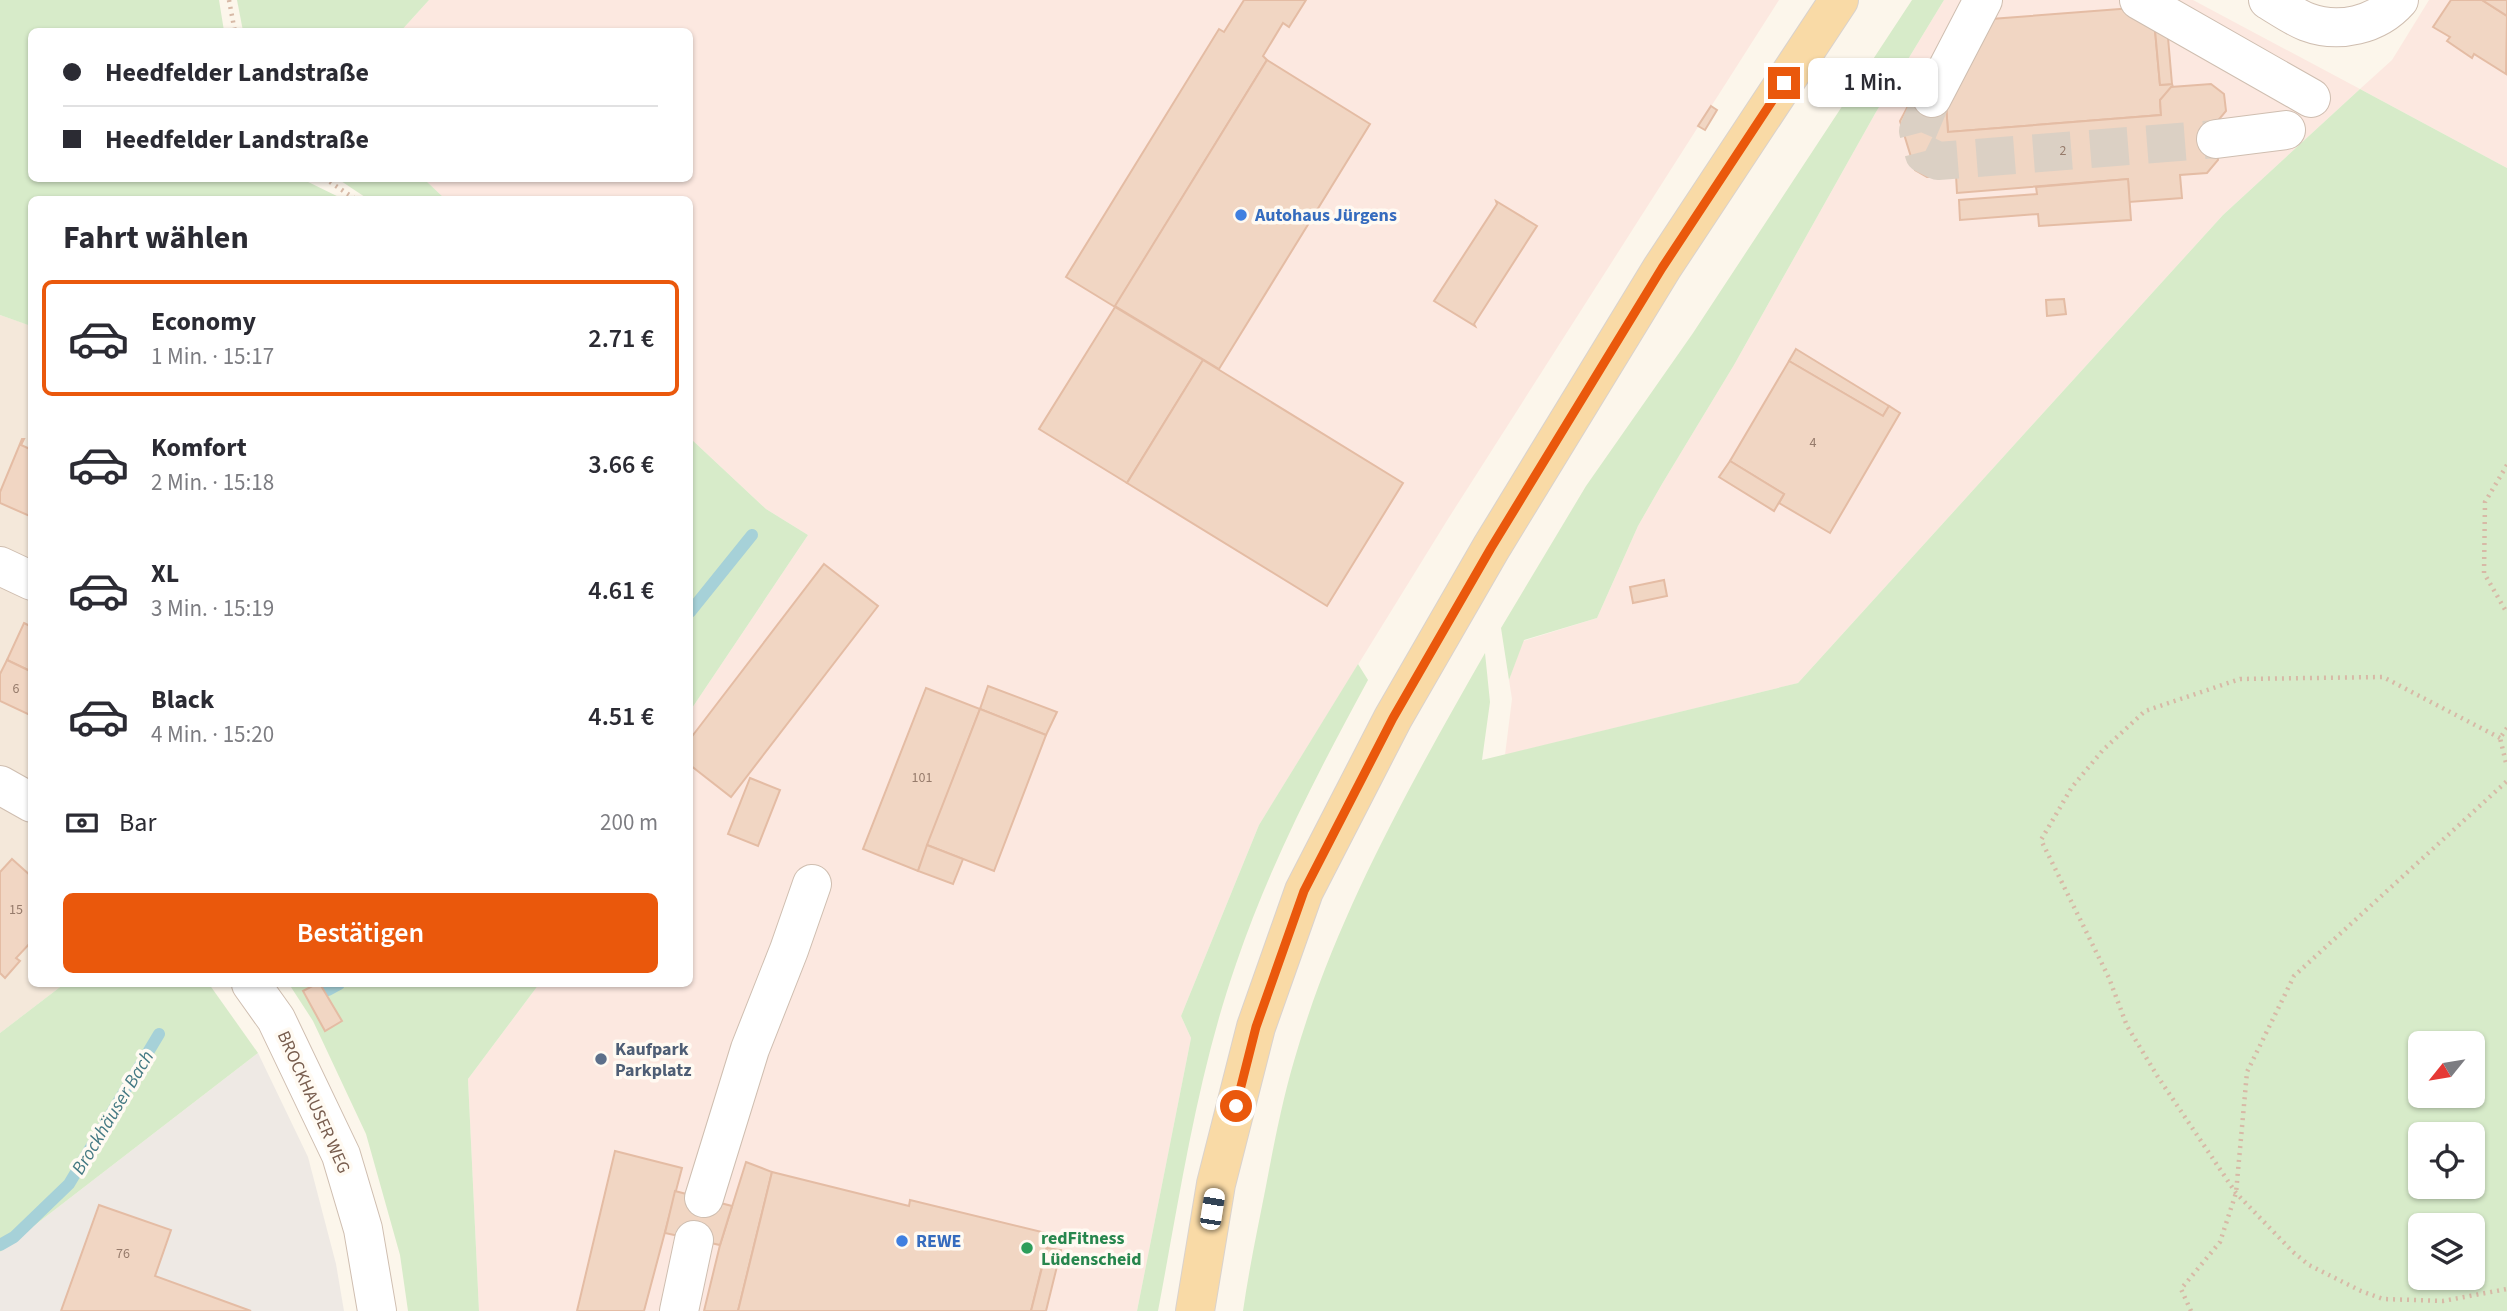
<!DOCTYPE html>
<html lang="de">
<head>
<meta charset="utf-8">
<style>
	body { margin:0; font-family:"Source Sans 3",sans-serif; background:#f7f7f7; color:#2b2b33; height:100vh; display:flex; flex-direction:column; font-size:26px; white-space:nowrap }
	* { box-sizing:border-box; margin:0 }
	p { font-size:23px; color:#7c7c81 }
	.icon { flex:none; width:38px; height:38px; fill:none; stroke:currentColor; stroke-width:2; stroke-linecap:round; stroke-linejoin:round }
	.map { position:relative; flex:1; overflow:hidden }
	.panel { position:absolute; left:28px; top:196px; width:665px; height:791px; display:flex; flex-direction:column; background:#fff; border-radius:10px; box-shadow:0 2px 5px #0004 }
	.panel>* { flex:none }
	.banner { position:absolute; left:28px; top:28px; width:665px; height:154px; border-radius:10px; box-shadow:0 2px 5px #0004; display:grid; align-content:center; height:154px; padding:0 35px; background:#fff }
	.needle { width:46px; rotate:240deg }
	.buttons { position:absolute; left:2408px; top:1031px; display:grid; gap:14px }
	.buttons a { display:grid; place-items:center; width:77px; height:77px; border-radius:10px; background:#fff; box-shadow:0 2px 5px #0004; font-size:35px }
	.end { position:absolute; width:32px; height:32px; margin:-16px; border:9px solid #ea580c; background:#fff; box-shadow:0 0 0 4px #fff }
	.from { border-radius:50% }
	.bubble { position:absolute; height:49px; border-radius:10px; background:#fff; box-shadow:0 2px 5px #0004; font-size:23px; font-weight:600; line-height:49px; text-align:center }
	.car { position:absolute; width:21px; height:42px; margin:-21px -10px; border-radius:9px; box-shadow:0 0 5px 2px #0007; background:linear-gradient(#fff 24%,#345 0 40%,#fff 0 76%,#345 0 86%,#fff 0) }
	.banner b { display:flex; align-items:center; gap:24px; height:66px; font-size:26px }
	.banner b+b { border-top:2px solid #e1e1e2 }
	.banner i { width:18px; height:18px; background:#2b2b33 }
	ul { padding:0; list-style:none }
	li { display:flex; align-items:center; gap:21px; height:116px; margin:0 14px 10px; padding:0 21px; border:4px solid transparent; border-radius:10px }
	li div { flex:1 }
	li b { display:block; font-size:26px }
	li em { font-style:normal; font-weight:600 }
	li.selected { border-color:#ea580c }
	li>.icon { width:63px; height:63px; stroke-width:1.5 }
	h2 { padding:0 35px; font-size:32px; line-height:84px }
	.pay { display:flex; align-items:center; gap:18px; height:77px; padding:0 35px; font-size:26px }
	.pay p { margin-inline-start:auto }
	.button { display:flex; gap:14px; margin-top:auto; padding:14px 35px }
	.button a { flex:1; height:80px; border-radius:10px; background:#ea580c; color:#fff; font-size:28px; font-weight:600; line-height:80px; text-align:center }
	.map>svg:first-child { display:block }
	.residential { fill:#f4e8da }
	.commercial { fill:#fce8e0 }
	.industrial { fill:#eee9e4 }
	.green { fill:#d7ebc9; fill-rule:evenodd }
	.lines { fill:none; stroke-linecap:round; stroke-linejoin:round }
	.stream { stroke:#a6d1d8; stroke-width:12 }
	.building { fill:#f1d6c3; stroke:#e4bca4; stroke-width:2 }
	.minor-tunnel { stroke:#dbd0c4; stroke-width:38; stroke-dasharray:38 19; stroke-linecap:butt }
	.minor-casing { stroke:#cfbeb0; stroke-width:40 }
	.major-casing { stroke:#d9d2cd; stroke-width:40 }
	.path { stroke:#d7b9a6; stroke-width:4.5; stroke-dasharray:2 5; stroke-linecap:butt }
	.minor { stroke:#fff; stroke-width:38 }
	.major { stroke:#f9daa6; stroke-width:38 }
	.route { stroke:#ea580c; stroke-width:9 }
	.shop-dot { fill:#3f7fe0; stroke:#fffaf2; stroke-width:2.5 }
	.service-dot { fill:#5c6f8a; stroke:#fffaf2; stroke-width:2.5 }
	.leisure-dot { fill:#2e9e5b; stroke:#fffaf2; stroke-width:2.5 }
	.labels { text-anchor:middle; stroke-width:7; stroke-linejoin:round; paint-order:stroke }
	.number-label { font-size:14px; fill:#967b6b }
	.shop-label { font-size:18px; font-weight:bold; fill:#366cbe; stroke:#fffaf2; text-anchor:start }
	.service-label { font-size:18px; font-weight:bold; fill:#4e5e75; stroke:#fffaf2; text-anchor:start }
	.street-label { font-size:18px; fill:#785d4e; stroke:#fffaf2 }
	.leisure-label { font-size:18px; font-weight:bold; fill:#27864d; stroke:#fffaf2; text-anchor:start }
	.water-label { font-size:19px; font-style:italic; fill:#447983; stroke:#fffaf2 }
</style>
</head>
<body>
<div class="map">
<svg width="2507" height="1311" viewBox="0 0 2507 1311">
	<rect width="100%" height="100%" fill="#fcf6eb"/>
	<polygon class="residential" points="0,315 32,326 32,984 64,984 0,1033"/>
	<g class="commercial">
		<polygon points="429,0 1779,0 1448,519 1259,825 1181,1016 1191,1038 1137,1311 479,1311 468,1079 539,984 690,984 690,711 808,535 766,509 690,438 690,200 445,199 424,179 690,178 690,32 400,32"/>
		<polygon points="1944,0 2193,0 2360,89 2392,60 2429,0 2507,0 2507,168 2360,89 2223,215 1798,683 1505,755 1512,699 1509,680 1523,641 1597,618 1638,526 1662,484 1734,365 1876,112"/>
	</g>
	<polygon class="industrial" points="258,1053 308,1157 336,1264 344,1311 0,1311 0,1252"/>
	<g class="green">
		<polygon points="0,0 219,0 224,31 32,32 32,178 302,179 343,199 32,200 31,326 0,315"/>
		<polygon points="237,0 429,0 400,32 243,31"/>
		<polygon points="1912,0 1944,0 1876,112 1734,365 1662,484 1638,526 1597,618 1524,640 1509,680 1501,628 1586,486 1693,333"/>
		<path d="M 2360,89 L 2507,168 L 2507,1311 L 1243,1311 C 1249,1269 1258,1227 1266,1186 C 1274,1144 1282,1102 1294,1061 C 1335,917 1411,783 1485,653 L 1490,702 L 1482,760 L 1798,683 L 2223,215 ZM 2420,1043 L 2473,1043 L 2473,1096 L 2420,1096 ZM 2473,1134 L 2473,1186 L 2420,1186 L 2420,1134 ZM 2473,1225 L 2473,1278 L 2420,1278 L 2420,1225 Z"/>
		<polygon points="338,179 424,179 445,199 368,199"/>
		<polygon points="690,438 766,509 808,535 690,711"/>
		<path d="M 1358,664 L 1368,680 C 1318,772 1270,864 1236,964 C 1197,1076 1180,1195 1158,1311 L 1137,1311 L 1191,1038 L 1181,1016 L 1259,825 Z"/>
		<polygon points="64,984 209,984 258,1053 0,1252 0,1033"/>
		<polygon points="289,984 539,984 468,1079 479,1311 408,1311 400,1255 366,1134 313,1021"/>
	</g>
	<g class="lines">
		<g class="stream">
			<polyline points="690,612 752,535"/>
			<polyline points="328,990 339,984"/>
			<polyline points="0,1245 14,1237 69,1184 159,1034"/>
		</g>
	</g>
	<g class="building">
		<polygon points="1244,0 1306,0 1289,27 1283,23 1263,56 1267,60 1115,307 1066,277 1219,29 1224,32"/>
		<polygon points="2451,0 2482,0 2507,16 2506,74 2474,54 2472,58 2447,41 2450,37 2433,27"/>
		<polygon points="2482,0 2507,0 2507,16"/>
		<polygon points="2133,8 2154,19 2160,85 2172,84 2173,87 2160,100 2161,115 1948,132 1946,105 1991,19"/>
		<polygon points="2154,19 2167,26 2172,84 2160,85"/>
		<polygon points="1267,60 1370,124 1219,369 1115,306"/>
		<polygon points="2211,84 2224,94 2226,111 2215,124 2218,160 2207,173 2180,175 2182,198 2129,202 2128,179 1957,193 1956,175 1927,177 1915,170 1900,121 1917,89 1946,105 1948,132 2161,115 2160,100 2171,87"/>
		<polygon points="1711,106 1717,110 1705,130 1698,126"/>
		<polygon points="2128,179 2131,220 2039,226 2038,214 1960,220 1959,200 2037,194 2036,187"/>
		<polygon points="1496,201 1537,226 1474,324 1475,326 1434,301 1497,204"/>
		<polygon points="2064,299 2066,314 2047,316 2046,300"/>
		<polygon points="1115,307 1203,360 1127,483 1039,429"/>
		<polygon points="1796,349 1889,406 1883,416 1789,361"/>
		<polygon points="1203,360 1403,483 1327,606 1127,483"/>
		<polygon points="1789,361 1883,416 1889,406 1900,413 1830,533 1779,503 1784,494 1730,461"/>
		<polygon points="22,439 24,439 21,445 32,450 32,517 0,503 0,492"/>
		<polygon points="1730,461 1784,494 1774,511 1719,477"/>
		<polygon points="824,564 878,606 731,797 690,765 690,739"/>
		<polygon points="1664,580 1667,596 1633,603 1630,587"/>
		<polygon points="24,623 32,627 32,672 7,660"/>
		<polygon points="7,660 32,672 32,716 0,701 0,674"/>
		<polygon points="988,686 1057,712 1046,735 980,709"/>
		<polygon points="926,688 980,709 918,871 863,849"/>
		<polygon points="980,709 1046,735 994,871 927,845"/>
		<polygon points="750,778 780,790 758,846 728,834"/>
		<polygon points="927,845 963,859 953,884 918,871"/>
		<polygon points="12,859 32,877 32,941 16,958 20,961 5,978 0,973 0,872"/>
		<polygon points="316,984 320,984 342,1021 325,1031 303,991"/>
		<polygon points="615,1151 682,1168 644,1311 577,1311"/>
		<polygon points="746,1162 772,1172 738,1311 704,1311 720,1245"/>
		<polygon points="772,1172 909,1206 910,1200 1050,1234 1031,1311 738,1311"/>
		<polygon points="675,1191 732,1206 720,1245 665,1233"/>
		<polygon points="99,1205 171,1230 155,1276 251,1311 61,1311"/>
		<polygon points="1047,1248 1061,1250 1046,1311 1031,1311"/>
	</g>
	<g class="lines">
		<polyline class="minor-tunnel" points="1932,98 1918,131 1924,154 1938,161 2216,139"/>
		<g class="minor-casing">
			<g id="minor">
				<polyline points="2139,0 2311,98"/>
				<path d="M 2268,0 C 2280,7 2294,17 2307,22 C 2339,34 2377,25 2399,0"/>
				<polyline points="1932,98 1983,0"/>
				<polyline points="2216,139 2286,130"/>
				<polyline points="0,566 32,581"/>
				<polyline points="0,785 32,803"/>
				<polyline points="251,984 276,1019 341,1155 363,1229 377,1311"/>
				<polyline points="704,1198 750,1049 789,950 812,884"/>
				<polyline points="679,1311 694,1240"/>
			</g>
		</g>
		<g class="major-casing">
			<polyline id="major" points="1195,1311 1216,1184 1256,1027 1304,891 1393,718 1491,548 1662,268 1839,0"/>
		</g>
		<g class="path">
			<polyline points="229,0 235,32"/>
			<polyline points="324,178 357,200"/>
			<polyline points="2507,465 2485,502 2484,573 2507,613"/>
			<polyline points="2507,728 2500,738 2507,767"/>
			<polyline points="2500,738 2383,677 2240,679 2145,711 2103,750 2072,787 2041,840 2109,978 2127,1026 2158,1077 2236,1193 2293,1252 2309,1265 2361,1291 2383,1299 2443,1301 2507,1289"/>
			<polyline points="2191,1311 2181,1289 2220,1242 2236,1193 2247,1072 2294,976 2507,781"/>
		</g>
		<use href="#minor" class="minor"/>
		<use href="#major" class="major"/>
	</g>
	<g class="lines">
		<polyline class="route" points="1236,1106 1256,1027 1304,891 1393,718 1491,548 1662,268 1784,83"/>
	</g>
	<g class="shop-dot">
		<circle cx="1241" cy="215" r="7"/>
		<circle cx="902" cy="1241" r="7"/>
	</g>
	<circle class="service-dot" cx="601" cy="1059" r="7"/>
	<circle class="leisure-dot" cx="1027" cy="1248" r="7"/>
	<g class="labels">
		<g class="number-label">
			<text x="2063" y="155">2</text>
			<text x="1813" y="447">4</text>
			<text x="16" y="693">6</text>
			<text x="922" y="782">101</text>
			<text x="16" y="914">15</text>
			<text x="123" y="1258">76</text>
		</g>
		<g class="shop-label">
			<text x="1255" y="221">Autohaus Jürgens</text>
			<text x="916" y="1247">REWE</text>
		</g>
		<g class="service-label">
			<text x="615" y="1055">Kaufpark<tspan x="615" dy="21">Parkplatz</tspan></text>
		</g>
		<g class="street-label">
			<text transform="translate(314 1102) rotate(66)" y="6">BROCKHAUSER WEG</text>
		</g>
		<g class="leisure-label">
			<text x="1041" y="1244">redFitness<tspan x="1041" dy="21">Lüdenscheid</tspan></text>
		</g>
		<g class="water-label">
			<text transform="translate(112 1112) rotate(-59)" y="7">Brockhäuser Bach</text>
		</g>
	</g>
</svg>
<div class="buttons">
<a><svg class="needle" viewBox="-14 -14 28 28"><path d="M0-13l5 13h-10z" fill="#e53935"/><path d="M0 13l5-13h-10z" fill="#7c7c81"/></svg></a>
<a><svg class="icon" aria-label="locate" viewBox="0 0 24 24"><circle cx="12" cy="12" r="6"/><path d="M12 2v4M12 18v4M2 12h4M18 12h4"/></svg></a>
<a><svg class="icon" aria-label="layers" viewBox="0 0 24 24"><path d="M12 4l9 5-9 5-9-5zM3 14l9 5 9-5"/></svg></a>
</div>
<i class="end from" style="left:1236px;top:1106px"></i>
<i class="end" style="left:1784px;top:83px"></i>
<div class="bubble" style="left:1808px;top:58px;width:130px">1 Min.</div>
<i class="car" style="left:1212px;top:1209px;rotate:9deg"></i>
<div class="banner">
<b><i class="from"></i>Heedfelder Landstraße</b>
<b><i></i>Heedfelder Landstraße</b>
</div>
<section class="panel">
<h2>Fahrt wählen</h2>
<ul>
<li class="selected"><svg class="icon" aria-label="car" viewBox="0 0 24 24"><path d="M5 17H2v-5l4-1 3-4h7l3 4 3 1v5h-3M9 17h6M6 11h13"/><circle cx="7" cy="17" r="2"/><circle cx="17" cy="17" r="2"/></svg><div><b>Economy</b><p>1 Min. · 15:17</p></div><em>2.71 €</em></li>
<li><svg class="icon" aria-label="car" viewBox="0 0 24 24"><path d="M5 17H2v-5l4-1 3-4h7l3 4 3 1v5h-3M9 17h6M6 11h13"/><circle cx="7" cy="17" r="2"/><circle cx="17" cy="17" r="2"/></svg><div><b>Komfort</b><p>2 Min. · 15:18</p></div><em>3.66 €</em></li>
<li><svg class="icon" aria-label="car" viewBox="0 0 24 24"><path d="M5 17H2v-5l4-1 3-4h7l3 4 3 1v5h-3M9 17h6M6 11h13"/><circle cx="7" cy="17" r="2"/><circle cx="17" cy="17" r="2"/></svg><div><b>XL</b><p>3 Min. · 15:19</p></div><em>4.61 €</em></li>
<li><svg class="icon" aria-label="car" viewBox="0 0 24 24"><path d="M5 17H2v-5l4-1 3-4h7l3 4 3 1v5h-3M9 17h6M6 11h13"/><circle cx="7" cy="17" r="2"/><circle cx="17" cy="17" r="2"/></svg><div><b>Black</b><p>4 Min. · 15:20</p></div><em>4.51 €</em></li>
</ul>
<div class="pay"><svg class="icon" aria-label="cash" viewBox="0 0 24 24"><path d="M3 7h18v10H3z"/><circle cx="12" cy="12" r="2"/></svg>Bar<p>200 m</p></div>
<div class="button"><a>Bestätigen</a></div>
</section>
</div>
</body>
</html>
